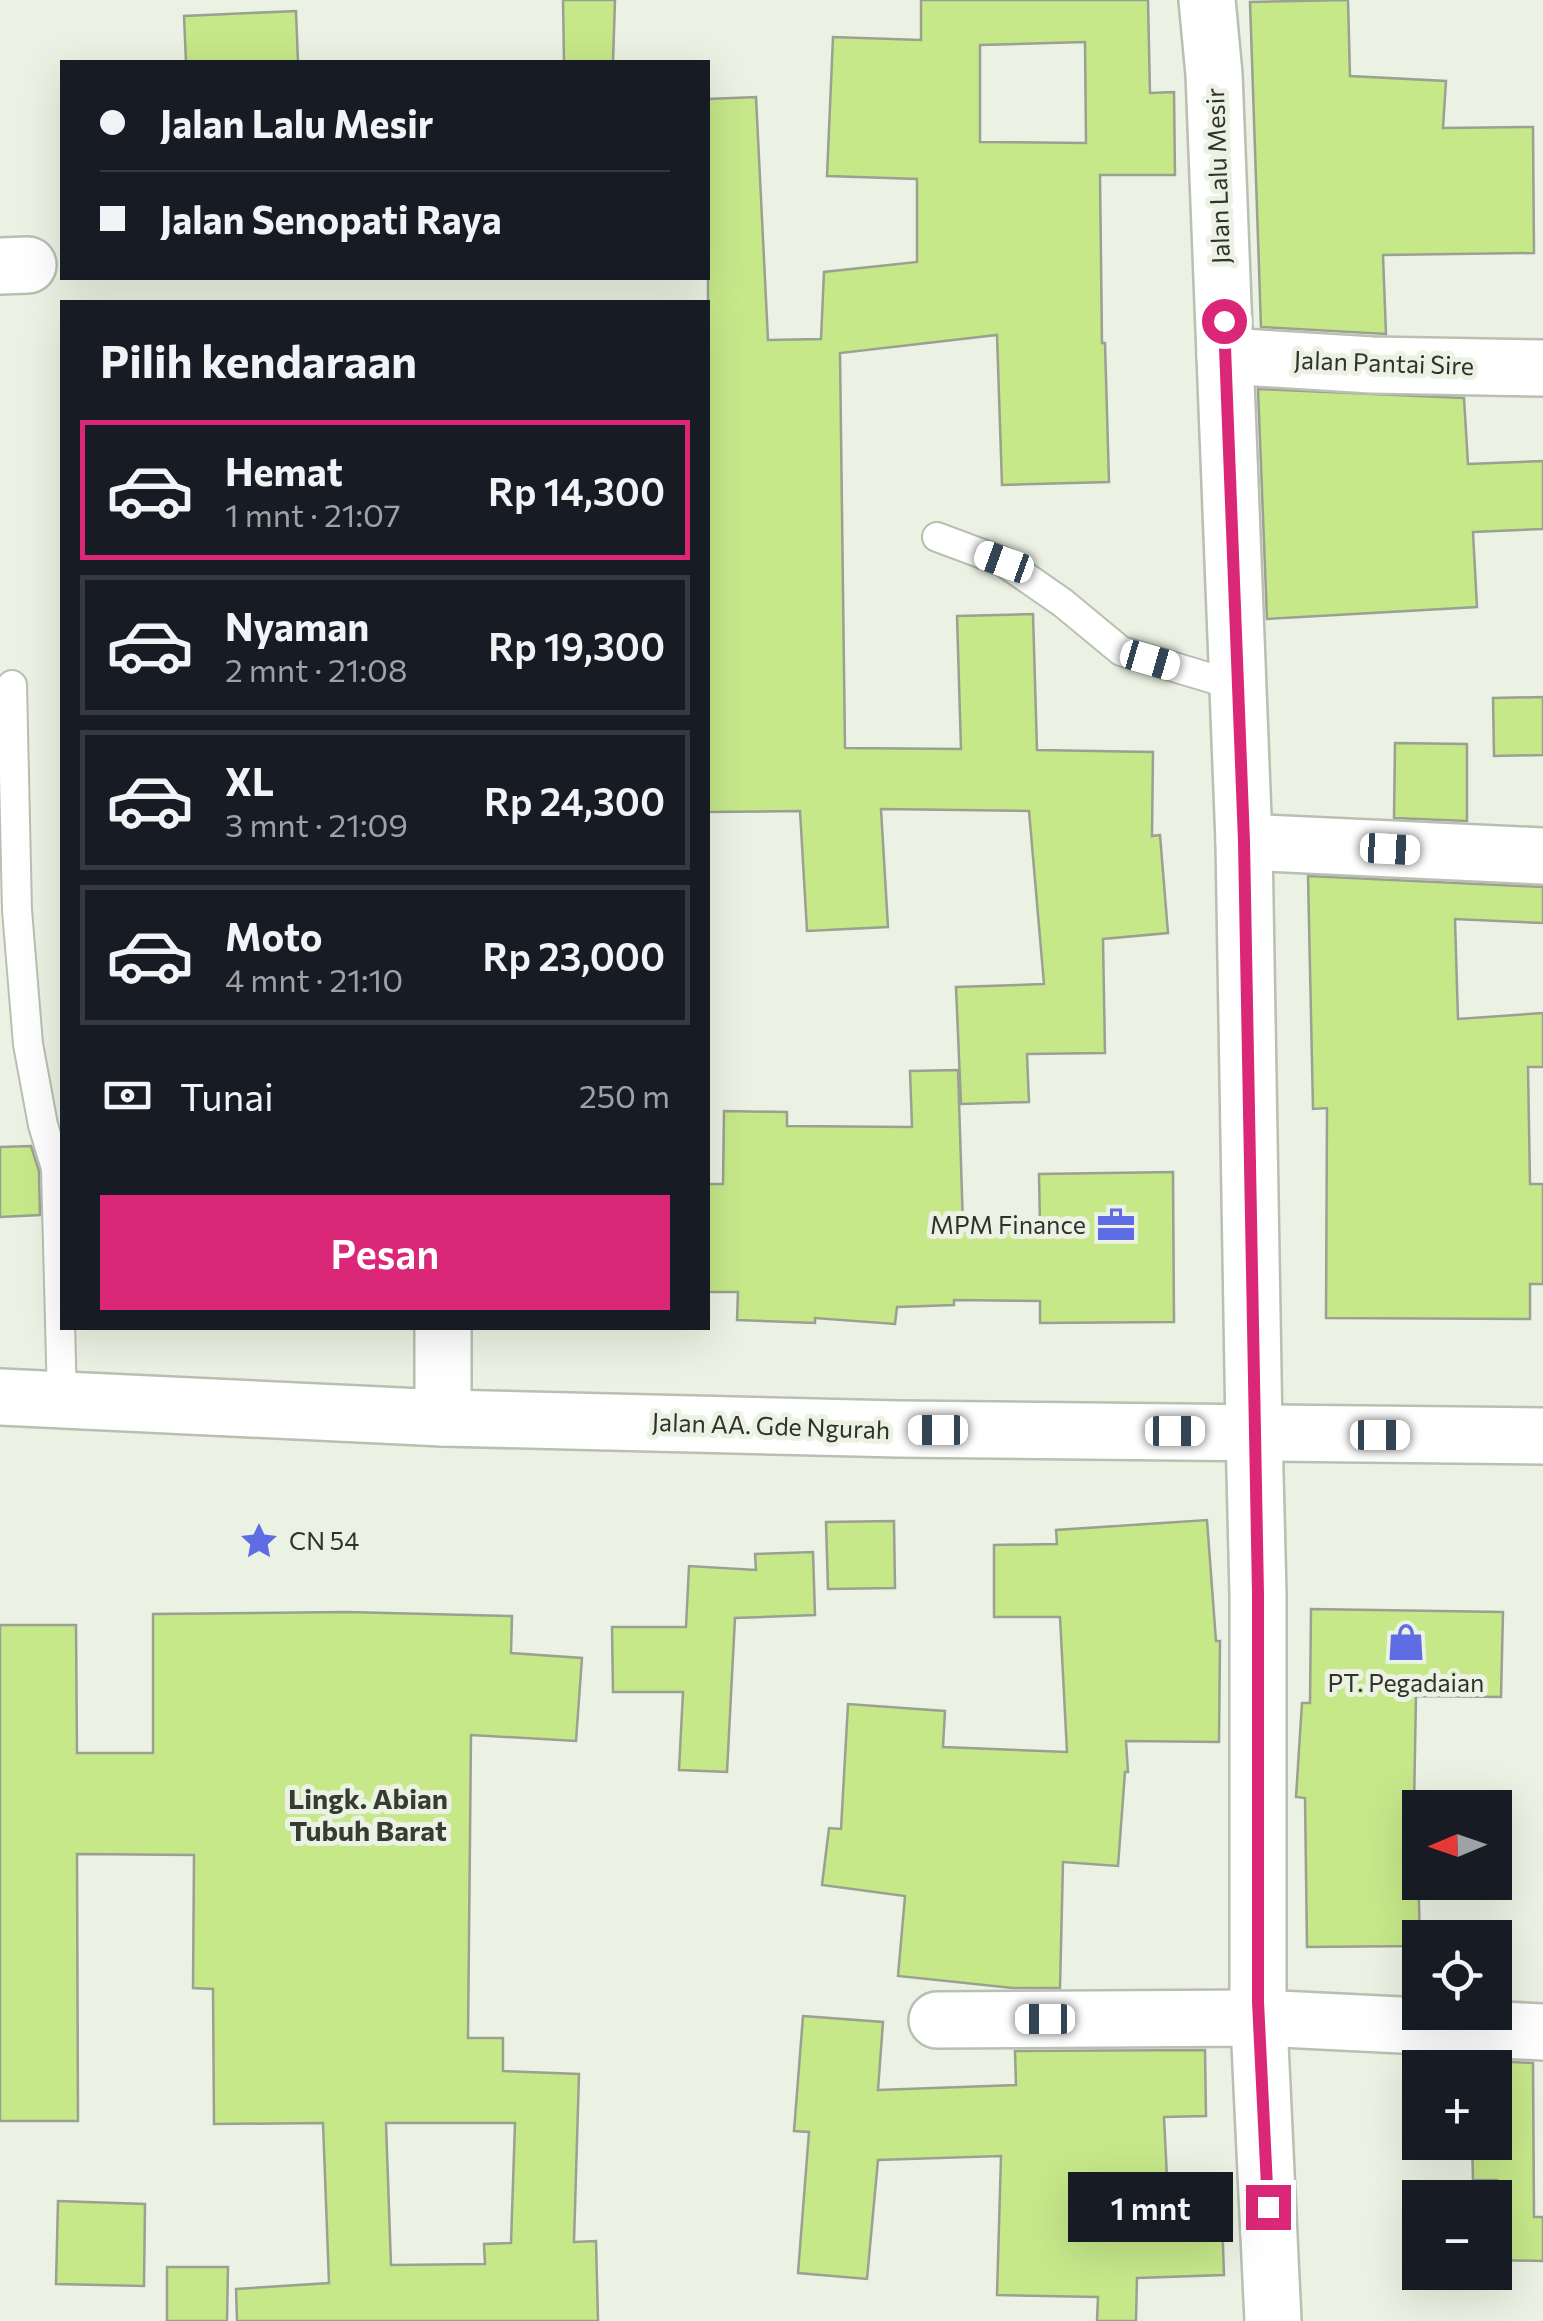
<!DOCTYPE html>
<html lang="id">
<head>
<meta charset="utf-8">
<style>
	body { margin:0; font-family:Commissioner,sans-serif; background:#242831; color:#f1f3f6; height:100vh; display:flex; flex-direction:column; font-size:38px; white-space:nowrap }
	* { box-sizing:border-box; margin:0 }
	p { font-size:32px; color:#9ea1a6 }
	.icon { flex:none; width:55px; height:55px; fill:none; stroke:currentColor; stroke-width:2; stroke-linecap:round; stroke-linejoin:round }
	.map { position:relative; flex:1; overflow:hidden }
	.drawer { position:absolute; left:60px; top:300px; width:650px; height:1030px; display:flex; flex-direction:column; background:#171b24; border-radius:0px; box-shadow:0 10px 40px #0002 }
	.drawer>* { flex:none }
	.banner { position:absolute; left:60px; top:60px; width:650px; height:220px; border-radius:0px; box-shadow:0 10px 40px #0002; display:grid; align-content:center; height:220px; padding:0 40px; background:#171b24 }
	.needle { width:65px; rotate:268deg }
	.controls { position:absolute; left:1402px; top:1790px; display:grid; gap:20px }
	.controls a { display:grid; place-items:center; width:110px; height:110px; border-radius:0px; background:#171b24; box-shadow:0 10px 40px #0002; font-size:50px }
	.end { position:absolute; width:45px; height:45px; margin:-22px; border:12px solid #db2777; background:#fff; box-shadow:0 0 0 5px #fff }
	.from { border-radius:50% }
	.bubble { position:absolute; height:70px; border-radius:0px; background:#171b24; box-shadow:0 10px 40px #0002; font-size:32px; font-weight:600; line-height:70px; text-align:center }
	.car { position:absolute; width:30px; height:60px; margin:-30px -15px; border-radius:12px; box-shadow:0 0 8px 2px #0007; background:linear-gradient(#fff 24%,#345 0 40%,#fff 0 76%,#345 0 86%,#fff 0) }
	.banner b { display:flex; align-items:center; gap:35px; height:95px; font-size:38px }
	.banner b+b { border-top:2px solid #363941 }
	.banner i { width:25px; height:25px; background:#f1f3f6 }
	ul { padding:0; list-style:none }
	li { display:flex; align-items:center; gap:30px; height:140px; margin:0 20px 15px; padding:0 20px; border:5px solid #363941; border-radius:0px }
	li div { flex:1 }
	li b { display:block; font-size:38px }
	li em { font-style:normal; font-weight:600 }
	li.active { border-color:#db2777 }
	li>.icon { width:90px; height:90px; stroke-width:1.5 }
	h2 { padding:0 40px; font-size:45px; line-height:120px }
	.pay { display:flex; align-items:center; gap:25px; height:110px; padding:0 40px; font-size:38px }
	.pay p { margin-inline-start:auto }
	.cta { display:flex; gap:20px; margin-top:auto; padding:20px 40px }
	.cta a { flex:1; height:115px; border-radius:0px; background:#db2777; color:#fff; font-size:40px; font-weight:600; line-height:115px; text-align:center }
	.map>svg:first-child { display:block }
	.building { fill:#c6e889; stroke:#9aa092; stroke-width:2.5; fill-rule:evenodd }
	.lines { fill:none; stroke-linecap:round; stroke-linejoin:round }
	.lane-casing { stroke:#b9bfb1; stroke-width:32 }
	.street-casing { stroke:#b9bfb1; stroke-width:60 }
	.secondary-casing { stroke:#b9bfb1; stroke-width:60 }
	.primary-casing { stroke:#b9bfb1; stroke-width:60 }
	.lane { stroke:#fff; stroke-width:28 }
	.street { stroke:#fff; stroke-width:55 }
	.secondary { stroke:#fff; stroke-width:55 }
	.primary { stroke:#fff; stroke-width:55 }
	.route { stroke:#db2777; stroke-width:12 }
	.labels { text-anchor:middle; stroke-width:10; stroke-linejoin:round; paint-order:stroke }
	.street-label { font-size:25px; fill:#30322c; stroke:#ecf2e3 }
	.poi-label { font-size:25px; fill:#30322c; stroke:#ecf2e3; text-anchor:end }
	.neighbourhood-label { font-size:28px; font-weight:bold; fill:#373c30; stroke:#ecf2e3 }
</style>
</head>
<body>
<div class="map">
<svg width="1543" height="2321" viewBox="0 0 1543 2321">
	<rect width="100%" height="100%" fill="#ecf2e3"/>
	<g class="building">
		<polygon points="563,0 615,0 613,62 564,62"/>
		<path d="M 921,0 L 1148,0 L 1150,93 L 1174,92 L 1175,175 L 1100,175 L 1102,343 L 1105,343 L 1109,482 L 1002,485 L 997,335 L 840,353 L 845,748 L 961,749 L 957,616 L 1033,614 L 1037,750 L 1153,752 L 1152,836 L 1160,835 L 1168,933 L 1103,939 L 1105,1053 L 1027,1054 L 1029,1102 L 961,1104 L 956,987 L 1044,984 L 1029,811 L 881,809 L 888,927 L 807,931 L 800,811 L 708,812 L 708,99 L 756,97 L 768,340 L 821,339 L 824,272 L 917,262 L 917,179 L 827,176 L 833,37 L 921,40 ZM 1085,42 L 1086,143 L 980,142 L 980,45 Z"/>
		<polygon points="1348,0 1350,76 1446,81 1443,128 1533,127 1534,253 1383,255 1386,334 1261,327 1250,2"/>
		<polygon points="296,11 298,62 186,62 184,16"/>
		<polygon points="1258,389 1464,398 1468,464 1543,461 1543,529 1473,532 1477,607 1267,619"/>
		<polygon points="1543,697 1543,755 1494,756 1493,698"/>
		<polygon points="1395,743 1467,744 1467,821 1394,818"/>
		<polygon points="1308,876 1543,887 1543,923 1455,919 1458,1019 1543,1013 1543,1067 1528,1067 1530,1184 1543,1184 1543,1284 1530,1284 1530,1319 1326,1318 1327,1108 1313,1109"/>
		<polygon points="958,1070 963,1226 1040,1226 1039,1174 1173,1172 1174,1322 1040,1323 1040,1301 954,1300 954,1305 897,1307 895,1324 815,1318 815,1323 737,1320 738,1292 708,1292 708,1184 723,1184 724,1111 787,1112 787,1126 912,1127 910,1071"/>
		<polygon points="31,1146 39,1171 40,1215 0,1217 0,1147"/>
		<polygon points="1207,1520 1216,1641 1220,1641 1219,1742 1126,1741 1128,1772 1125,1772 1118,1866 1063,1862 1060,1988 1013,1988 898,1976 905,1896 822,1885 829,1828 841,1829 848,1704 945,1711 943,1747 1067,1752 1060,1617 994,1617 994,1545 1057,1544 1056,1530"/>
		<polygon points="894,1521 895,1588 828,1589 826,1522"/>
		<polygon points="813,1552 815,1615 735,1618 727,1772 679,1770 683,1692 613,1692 612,1627 686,1627 689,1566 756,1570 755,1554"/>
		<polygon points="1311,1609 1503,1612 1501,1697 1416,1696 1413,1860 1418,1860 1420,1946 1307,1947 1305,1798 1296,1797 1302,1703 1310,1703"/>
		<path d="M 346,1612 L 512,1616 L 511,1653 L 582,1658 L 576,1741 L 471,1735 L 468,2038 L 503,2038 L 503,2071 L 579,2074 L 574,2242 L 596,2241 L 598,2321 L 237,2321 L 236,2289 L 329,2283 L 323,2123 L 214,2124 L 213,1989 L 193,1988 L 194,1855 L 77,1854 L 78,2121 L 0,2121 L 0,1625 L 76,1625 L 77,1753 L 153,1753 L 153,1614 ZM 386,2123 L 515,2123 L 511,2243 L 484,2244 L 485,2264 L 391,2265 Z"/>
		<polygon points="803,2016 883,2022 878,2090 1016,2085 1015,2051 1205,2050 1206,2116 1164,2117 1169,2219 1222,2217 1224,2275 1137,2278 1136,2321 1097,2321 1098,2297 997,2295 1001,2156 878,2160 867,2279 798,2273 809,2132 794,2131"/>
		<polygon points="1471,2060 1533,2063 1534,2217 1543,2217 1543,2261 1495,2260 1497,2180 1473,2180 1472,2142 1495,2142 1495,2068 1471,2068"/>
		<polygon points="58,2201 145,2204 144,2286 56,2284"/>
		<polygon points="167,2267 228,2267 227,2321 167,2321"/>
	</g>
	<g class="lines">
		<g class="lane-casing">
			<g id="lane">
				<polyline points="937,537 1004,562 1063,603 1121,651 1237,686"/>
				<polyline points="12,685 17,910 28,1044 43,1125 56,1168 62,1399"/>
			</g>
		</g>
		<g class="street-casing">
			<g id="street">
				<polyline points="0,266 28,265"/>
				<polyline points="1225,356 1372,365 1543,368"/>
				<polyline points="1244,842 1543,856"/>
				<polyline points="443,1418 443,1328"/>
				<polyline points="1254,1432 1258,1595 1258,2002 1273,2321"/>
				<polyline points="937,2020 1260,2018 1543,2032"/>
			</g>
		</g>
		<g class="secondary-casing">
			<polyline id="secondary" points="1207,0 1214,74 1244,842 1254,1432"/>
		</g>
		<g class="primary-casing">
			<polyline id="primary" points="0,1397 443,1418 899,1429 1543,1436"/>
		</g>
		<use href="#lane" class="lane"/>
		<use href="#street" class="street"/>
		<use href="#secondary" class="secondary"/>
		<use href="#primary" class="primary"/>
	</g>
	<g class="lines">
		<polyline class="route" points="1224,321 1244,842 1258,1594 1258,2002 1268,2207"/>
	</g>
	<defs>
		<g id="office-bare" transform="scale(3)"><path d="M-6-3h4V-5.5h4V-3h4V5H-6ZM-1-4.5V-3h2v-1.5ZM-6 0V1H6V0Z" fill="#5f6de5" stroke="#ecf2e3" stroke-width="2.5" paint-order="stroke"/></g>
		<g id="sight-bare" transform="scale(3)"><path d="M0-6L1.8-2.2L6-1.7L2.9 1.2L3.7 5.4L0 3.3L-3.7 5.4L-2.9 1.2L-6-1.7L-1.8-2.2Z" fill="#5f6de5" stroke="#ecf2e3" stroke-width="2.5" paint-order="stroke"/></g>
		<g id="shop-bare" transform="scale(3)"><path d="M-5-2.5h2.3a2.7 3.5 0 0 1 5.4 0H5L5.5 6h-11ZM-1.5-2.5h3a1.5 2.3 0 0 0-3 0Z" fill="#5f6de5" stroke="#ecf2e3" stroke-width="2.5" paint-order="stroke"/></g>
	</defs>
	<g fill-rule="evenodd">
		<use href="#office-bare" x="1116" y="1225"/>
		<use href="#sight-bare" x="259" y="1541"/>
		<use href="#shop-bare" x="1406" y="1642"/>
	</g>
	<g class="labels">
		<g class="street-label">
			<text transform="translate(1218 176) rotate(-92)" y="9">Jalan Lalu Mesir</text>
			<text transform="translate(1384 363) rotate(2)" y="9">Jalan Pantai Sire</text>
			<text transform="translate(771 1426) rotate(2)" y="9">Jalan AA. Gde Ngurah</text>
		</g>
		<g class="poi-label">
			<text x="1086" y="1234">MPM Finance</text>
			<text x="289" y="1550" text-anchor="start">CN 54</text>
			<text x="1406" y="1692" text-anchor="middle">PT. Pegadaian</text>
		</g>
		<g class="neighbourhood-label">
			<text x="368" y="1809">Lingk. Abian<tspan x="368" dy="32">Tubuh Barat</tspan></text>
		</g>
	</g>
</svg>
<div class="controls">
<a><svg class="needle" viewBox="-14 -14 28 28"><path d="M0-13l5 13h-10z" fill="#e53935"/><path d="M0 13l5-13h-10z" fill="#9ea1a6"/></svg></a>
<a><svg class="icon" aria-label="locate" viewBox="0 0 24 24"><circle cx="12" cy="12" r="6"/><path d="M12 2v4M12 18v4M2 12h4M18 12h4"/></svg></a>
<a>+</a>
<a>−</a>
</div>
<i class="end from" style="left:1224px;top:321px"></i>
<i class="end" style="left:1268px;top:2207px"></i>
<div class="bubble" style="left:1068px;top:2172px;width:165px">1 mnt</div>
<i class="car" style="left:1004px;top:562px;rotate:290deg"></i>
<i class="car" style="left:1150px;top:660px;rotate:106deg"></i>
<i class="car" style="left:1390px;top:849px;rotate:93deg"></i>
<i class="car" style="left:938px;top:1430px;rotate:270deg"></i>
<i class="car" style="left:1175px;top:1431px;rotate:90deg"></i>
<i class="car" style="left:1380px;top:1435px;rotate:90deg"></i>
<i class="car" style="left:1045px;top:2019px;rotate:270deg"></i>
<div class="banner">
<b><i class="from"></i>Jalan Lalu Mesir</b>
<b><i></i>Jalan Senopati Raya</b>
</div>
<section class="drawer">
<h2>Pilih kendaraan</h2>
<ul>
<li class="active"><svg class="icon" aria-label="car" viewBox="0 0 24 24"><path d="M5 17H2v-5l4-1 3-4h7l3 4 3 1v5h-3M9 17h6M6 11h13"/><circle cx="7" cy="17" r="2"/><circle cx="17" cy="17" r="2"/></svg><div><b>Hemat</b><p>1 mnt · 21:07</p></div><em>Rp 14,300</em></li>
<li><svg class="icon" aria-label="car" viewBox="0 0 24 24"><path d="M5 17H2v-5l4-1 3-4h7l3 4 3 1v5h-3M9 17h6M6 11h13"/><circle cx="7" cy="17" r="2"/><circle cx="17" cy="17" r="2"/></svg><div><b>Nyaman</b><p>2 mnt · 21:08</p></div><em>Rp 19,300</em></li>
<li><svg class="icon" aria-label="car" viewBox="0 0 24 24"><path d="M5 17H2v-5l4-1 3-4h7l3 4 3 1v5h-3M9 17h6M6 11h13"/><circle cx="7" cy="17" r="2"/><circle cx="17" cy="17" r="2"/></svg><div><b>XL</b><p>3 mnt · 21:09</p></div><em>Rp 24,300</em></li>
<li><svg class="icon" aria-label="car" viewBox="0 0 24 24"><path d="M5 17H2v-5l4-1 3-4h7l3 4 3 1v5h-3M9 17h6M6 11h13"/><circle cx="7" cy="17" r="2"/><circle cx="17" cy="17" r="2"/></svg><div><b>Moto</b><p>4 mnt · 21:10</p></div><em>Rp 23,000</em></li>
</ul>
<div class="pay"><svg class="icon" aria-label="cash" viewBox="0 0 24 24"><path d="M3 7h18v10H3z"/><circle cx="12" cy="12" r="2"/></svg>Tunai<p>250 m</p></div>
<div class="cta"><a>Pesan</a></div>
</section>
</div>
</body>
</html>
